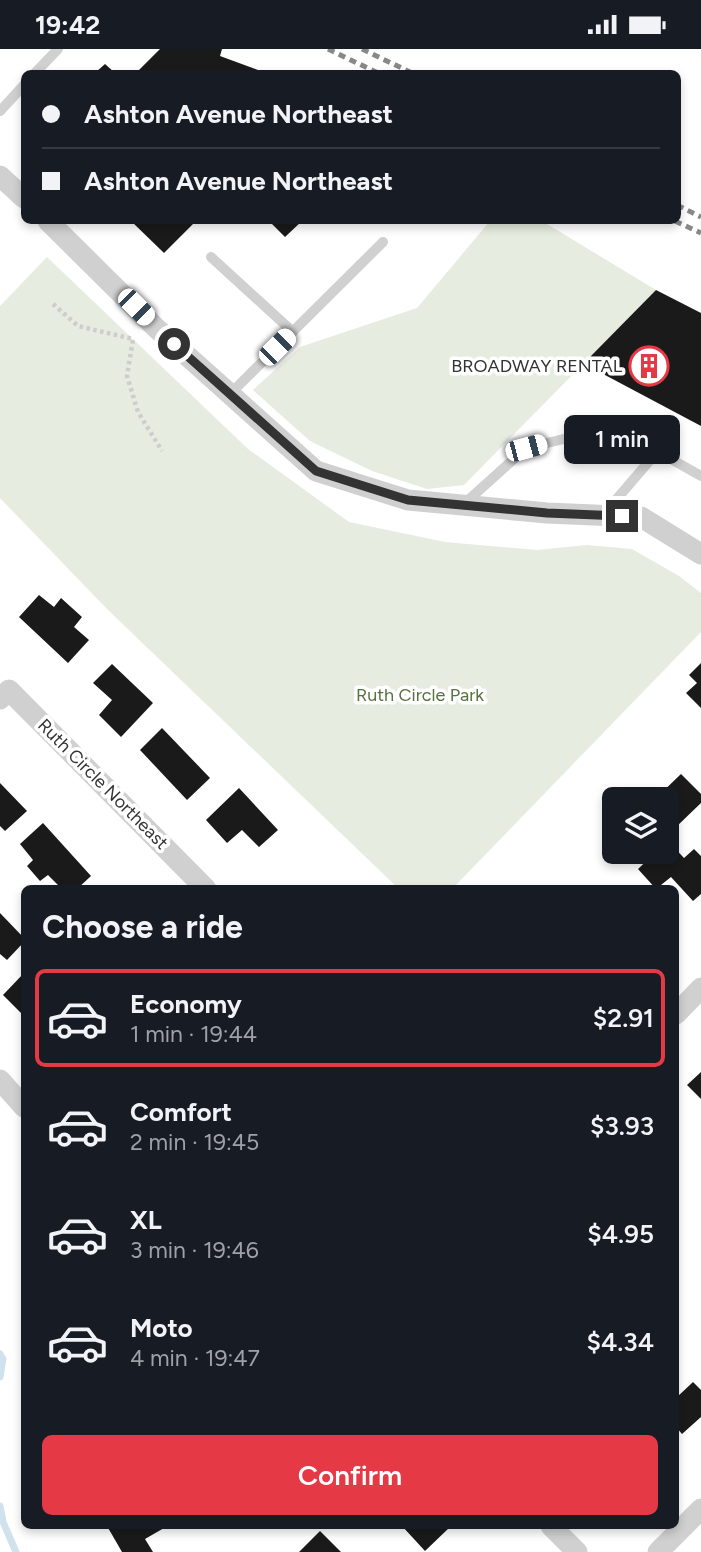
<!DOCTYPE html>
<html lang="en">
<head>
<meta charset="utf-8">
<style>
	body { margin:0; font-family:Figtree,sans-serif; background:#242831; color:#f1f3f6; height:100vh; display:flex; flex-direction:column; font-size:26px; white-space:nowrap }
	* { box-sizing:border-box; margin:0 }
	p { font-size:23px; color:#9ea1a6 }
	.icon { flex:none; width:38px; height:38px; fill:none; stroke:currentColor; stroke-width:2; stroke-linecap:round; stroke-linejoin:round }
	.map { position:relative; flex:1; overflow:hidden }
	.drawer { position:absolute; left:21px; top:836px; width:658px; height:644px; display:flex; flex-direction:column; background:#171b24; border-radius:10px; box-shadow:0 4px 10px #0003 }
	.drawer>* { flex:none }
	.guide { position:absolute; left:21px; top:21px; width:660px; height:154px; border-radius:10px; box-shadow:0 4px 10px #0003; display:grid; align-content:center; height:154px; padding:0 21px; background:#171b24 }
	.tools { position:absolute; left:602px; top:738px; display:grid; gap:14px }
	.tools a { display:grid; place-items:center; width:77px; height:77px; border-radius:10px; background:#171b24; box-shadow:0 4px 10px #0003; font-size:35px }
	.end { position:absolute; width:32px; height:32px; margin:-16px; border:9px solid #333; background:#fff; box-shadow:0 0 0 4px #fff }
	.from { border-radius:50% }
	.bubble { position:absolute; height:49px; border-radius:10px; background:#171b24; box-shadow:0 4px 10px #0003; font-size:23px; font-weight:600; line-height:49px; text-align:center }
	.car { position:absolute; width:21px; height:42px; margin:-21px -10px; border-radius:9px; box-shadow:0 0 5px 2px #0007; background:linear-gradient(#fff 24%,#345 0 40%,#fff 0 76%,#345 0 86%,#fff 0) }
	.guide b { display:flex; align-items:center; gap:24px; height:66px; font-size:26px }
	.guide b+b { border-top:2px solid #363941 }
	.guide i { width:18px; height:18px; background:#f1f3f6 }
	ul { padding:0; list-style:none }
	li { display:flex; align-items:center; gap:21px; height:98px; margin:0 14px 10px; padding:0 7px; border:4px solid transparent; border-radius:10px }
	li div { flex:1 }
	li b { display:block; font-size:26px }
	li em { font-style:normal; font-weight:600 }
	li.selected { border-color:#e63946 }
	li>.icon { width:63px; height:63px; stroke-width:1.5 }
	h2 { padding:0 21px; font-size:32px; line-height:84px }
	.button { display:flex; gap:14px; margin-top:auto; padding:14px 21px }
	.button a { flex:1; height:80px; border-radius:10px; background:#e63946; color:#fff; font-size:28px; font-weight:600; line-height:80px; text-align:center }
	.status { display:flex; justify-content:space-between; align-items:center; height:49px; padding:0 35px; background:#171b24; direction:ltr }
	.status svg { height:19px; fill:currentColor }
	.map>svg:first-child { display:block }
	.green { fill:#e6ecdf }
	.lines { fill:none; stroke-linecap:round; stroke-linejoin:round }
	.stream { stroke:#cfe2ee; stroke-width:7 }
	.building { fill:#1a1a1a }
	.path { stroke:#cdcdcd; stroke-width:4.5; stroke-dasharray:3.5 3.5; stroke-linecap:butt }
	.service { stroke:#d0d0d0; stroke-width:10 }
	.minor { stroke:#d0d0d0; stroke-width:21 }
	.rail { stroke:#888; stroke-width:5; stroke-dasharray:7 5; stroke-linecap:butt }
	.route { stroke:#333; stroke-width:9 }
	.labels { text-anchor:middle; stroke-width:7; stroke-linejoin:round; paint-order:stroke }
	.poi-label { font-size:18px; fill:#333; stroke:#fff; text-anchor:end }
	.park-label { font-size:18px; fill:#56703f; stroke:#fff }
	.street-label { font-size:18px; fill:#333; stroke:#fff }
</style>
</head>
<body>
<div class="status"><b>19:42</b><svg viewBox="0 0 49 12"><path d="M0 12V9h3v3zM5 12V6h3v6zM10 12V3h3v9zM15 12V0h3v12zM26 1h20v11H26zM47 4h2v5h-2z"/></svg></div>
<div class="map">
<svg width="701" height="1503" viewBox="0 0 701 1503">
	<rect width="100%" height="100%" fill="#fff"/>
	<g class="green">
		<polygon points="490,172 542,172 656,241 464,436 427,440 372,422 310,392 253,341 300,298 417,259"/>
		<polygon points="47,208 248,400 349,473 445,493 537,501 587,496 632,500 679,527 701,544 701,583 452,840 399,840 107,560 0,449 0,257"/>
	</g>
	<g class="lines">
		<g class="stream">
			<polyline points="0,1305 3,1310 0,1328"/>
			<polyline points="0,1457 3,1473 16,1503"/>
		</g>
	</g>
	<g class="building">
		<polygon points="160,0 222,0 220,7 266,24 136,24"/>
		<polygon points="105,15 115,24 95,24"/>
		<polygon points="131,172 196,172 164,204"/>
		<polygon points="269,172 302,172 285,188"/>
		<polygon points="656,241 701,264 701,377 605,326 589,309"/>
		<polygon points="39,546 54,558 61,549 82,568 74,578 89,591 68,614 19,568"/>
		<polygon points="701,614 701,659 686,644 697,634 689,626"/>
		<polygon points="112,615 153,654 121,688 99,666 112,651 93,634"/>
		<polygon points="162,679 210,729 187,751 140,701"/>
		<polygon points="681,725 701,745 701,754 676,778 667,768 667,751 654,751"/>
		<polygon points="0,734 27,762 5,782 0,777"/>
		<polygon points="239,739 278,781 259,798 242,781 227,794 206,771"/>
		<polygon points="43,774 91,827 77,840 56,840 59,837 48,826 40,832 27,817 33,811 20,795"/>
		<polygon points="667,791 684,809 694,800 701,807 701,845 693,852 671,828 656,840 638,820 656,803 667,803"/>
		<polygon points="0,864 24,889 24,893 7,911 0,905"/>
		<polygon points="24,924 24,967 3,946"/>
		<polygon points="701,1023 701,1050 687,1036"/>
		<polygon points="693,1333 701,1341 701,1368 682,1385 676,1378 676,1349"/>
		<polygon points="107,1477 163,1477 164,1479 145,1490 153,1503 122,1503"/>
		<polygon points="402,1477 449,1477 450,1478 425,1502"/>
		<polygon points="320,1482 341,1503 299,1503"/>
	</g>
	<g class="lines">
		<polyline class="path" points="53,255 78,277 133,290 127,327 138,363 162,402"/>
		<g class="service">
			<polyline points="35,24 58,0"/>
			<polyline points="0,62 24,36"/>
			<polyline points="211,208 293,283"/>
			<polyline points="230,345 383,193"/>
			<polyline points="465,454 526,399 614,378 701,427"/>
			<polyline points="603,466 657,403"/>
		</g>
		<g class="minor">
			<polyline points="0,127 24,149"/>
			<polyline points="48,172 155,278 316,422 408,451 547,464 641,468 701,505"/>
			<polyline points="0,650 9,641 206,840"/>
			<polyline points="676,965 701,939"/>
			<polyline points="0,1031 24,1058"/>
			<polyline points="551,1477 577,1503"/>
			<polyline points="658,1503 701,1460"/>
		</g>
		<g class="rail">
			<polyline points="328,0 378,24"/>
			<polyline points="362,0 412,24"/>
			<polyline points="677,156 701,168"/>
			<polyline points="675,172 701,184"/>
		</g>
	</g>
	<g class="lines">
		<polyline class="route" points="174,295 316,422 408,451 547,464 622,467"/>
	</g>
	<defs>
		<g id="building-ring" transform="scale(2.0125)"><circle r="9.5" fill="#fff" stroke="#e63946" stroke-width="1.5"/><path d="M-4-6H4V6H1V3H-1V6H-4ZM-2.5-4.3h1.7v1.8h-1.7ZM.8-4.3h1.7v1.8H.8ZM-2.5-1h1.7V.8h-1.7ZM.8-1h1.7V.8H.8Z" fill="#e63946"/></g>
	</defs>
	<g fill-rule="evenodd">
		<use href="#building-ring" x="649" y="317"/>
	</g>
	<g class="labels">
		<g class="poi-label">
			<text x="622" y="323">BROADWAY RENTAL</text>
		</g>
		<g class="park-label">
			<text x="420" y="652">Ruth Circle Park</text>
		</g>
		<g class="street-label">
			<text transform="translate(103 735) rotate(45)" y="6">Ruth Circle Northeast</text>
		</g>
	</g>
</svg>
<div class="tools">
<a><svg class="icon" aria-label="layers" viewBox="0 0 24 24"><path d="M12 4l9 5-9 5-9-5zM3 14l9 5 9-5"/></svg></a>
</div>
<i class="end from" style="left:174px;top:295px"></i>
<i class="end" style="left:622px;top:467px"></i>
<div class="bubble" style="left:564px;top:366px;width:116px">1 min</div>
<i class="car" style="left:136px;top:258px;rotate:135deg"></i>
<i class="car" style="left:277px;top:298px;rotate:45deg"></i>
<i class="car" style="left:526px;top:399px;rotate:75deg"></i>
<div class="guide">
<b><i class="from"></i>Ashton Avenue Northeast</b>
<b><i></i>Ashton Avenue Northeast</b>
</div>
<section class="drawer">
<h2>Choose a ride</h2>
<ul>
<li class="selected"><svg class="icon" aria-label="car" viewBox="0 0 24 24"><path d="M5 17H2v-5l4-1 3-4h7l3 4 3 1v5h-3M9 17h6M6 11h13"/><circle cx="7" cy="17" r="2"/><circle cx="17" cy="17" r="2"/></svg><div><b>Economy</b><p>1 min · 19:44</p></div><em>$2.91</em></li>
<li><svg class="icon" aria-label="car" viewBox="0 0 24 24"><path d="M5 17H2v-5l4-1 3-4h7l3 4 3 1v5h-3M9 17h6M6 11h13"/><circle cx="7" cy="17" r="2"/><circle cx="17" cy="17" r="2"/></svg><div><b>Comfort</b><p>2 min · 19:45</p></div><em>$3.93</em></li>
<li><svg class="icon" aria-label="car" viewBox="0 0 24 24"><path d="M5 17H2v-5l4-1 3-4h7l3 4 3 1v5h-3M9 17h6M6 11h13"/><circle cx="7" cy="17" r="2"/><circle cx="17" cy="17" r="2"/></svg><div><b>XL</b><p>3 min · 19:46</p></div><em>$4.95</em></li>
<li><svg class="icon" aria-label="car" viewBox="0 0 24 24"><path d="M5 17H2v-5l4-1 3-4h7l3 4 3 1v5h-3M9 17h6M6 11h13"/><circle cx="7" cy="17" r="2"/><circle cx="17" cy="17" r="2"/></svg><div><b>Moto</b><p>4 min · 19:47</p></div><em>$4.34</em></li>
</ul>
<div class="button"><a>Confirm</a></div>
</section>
</div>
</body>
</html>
